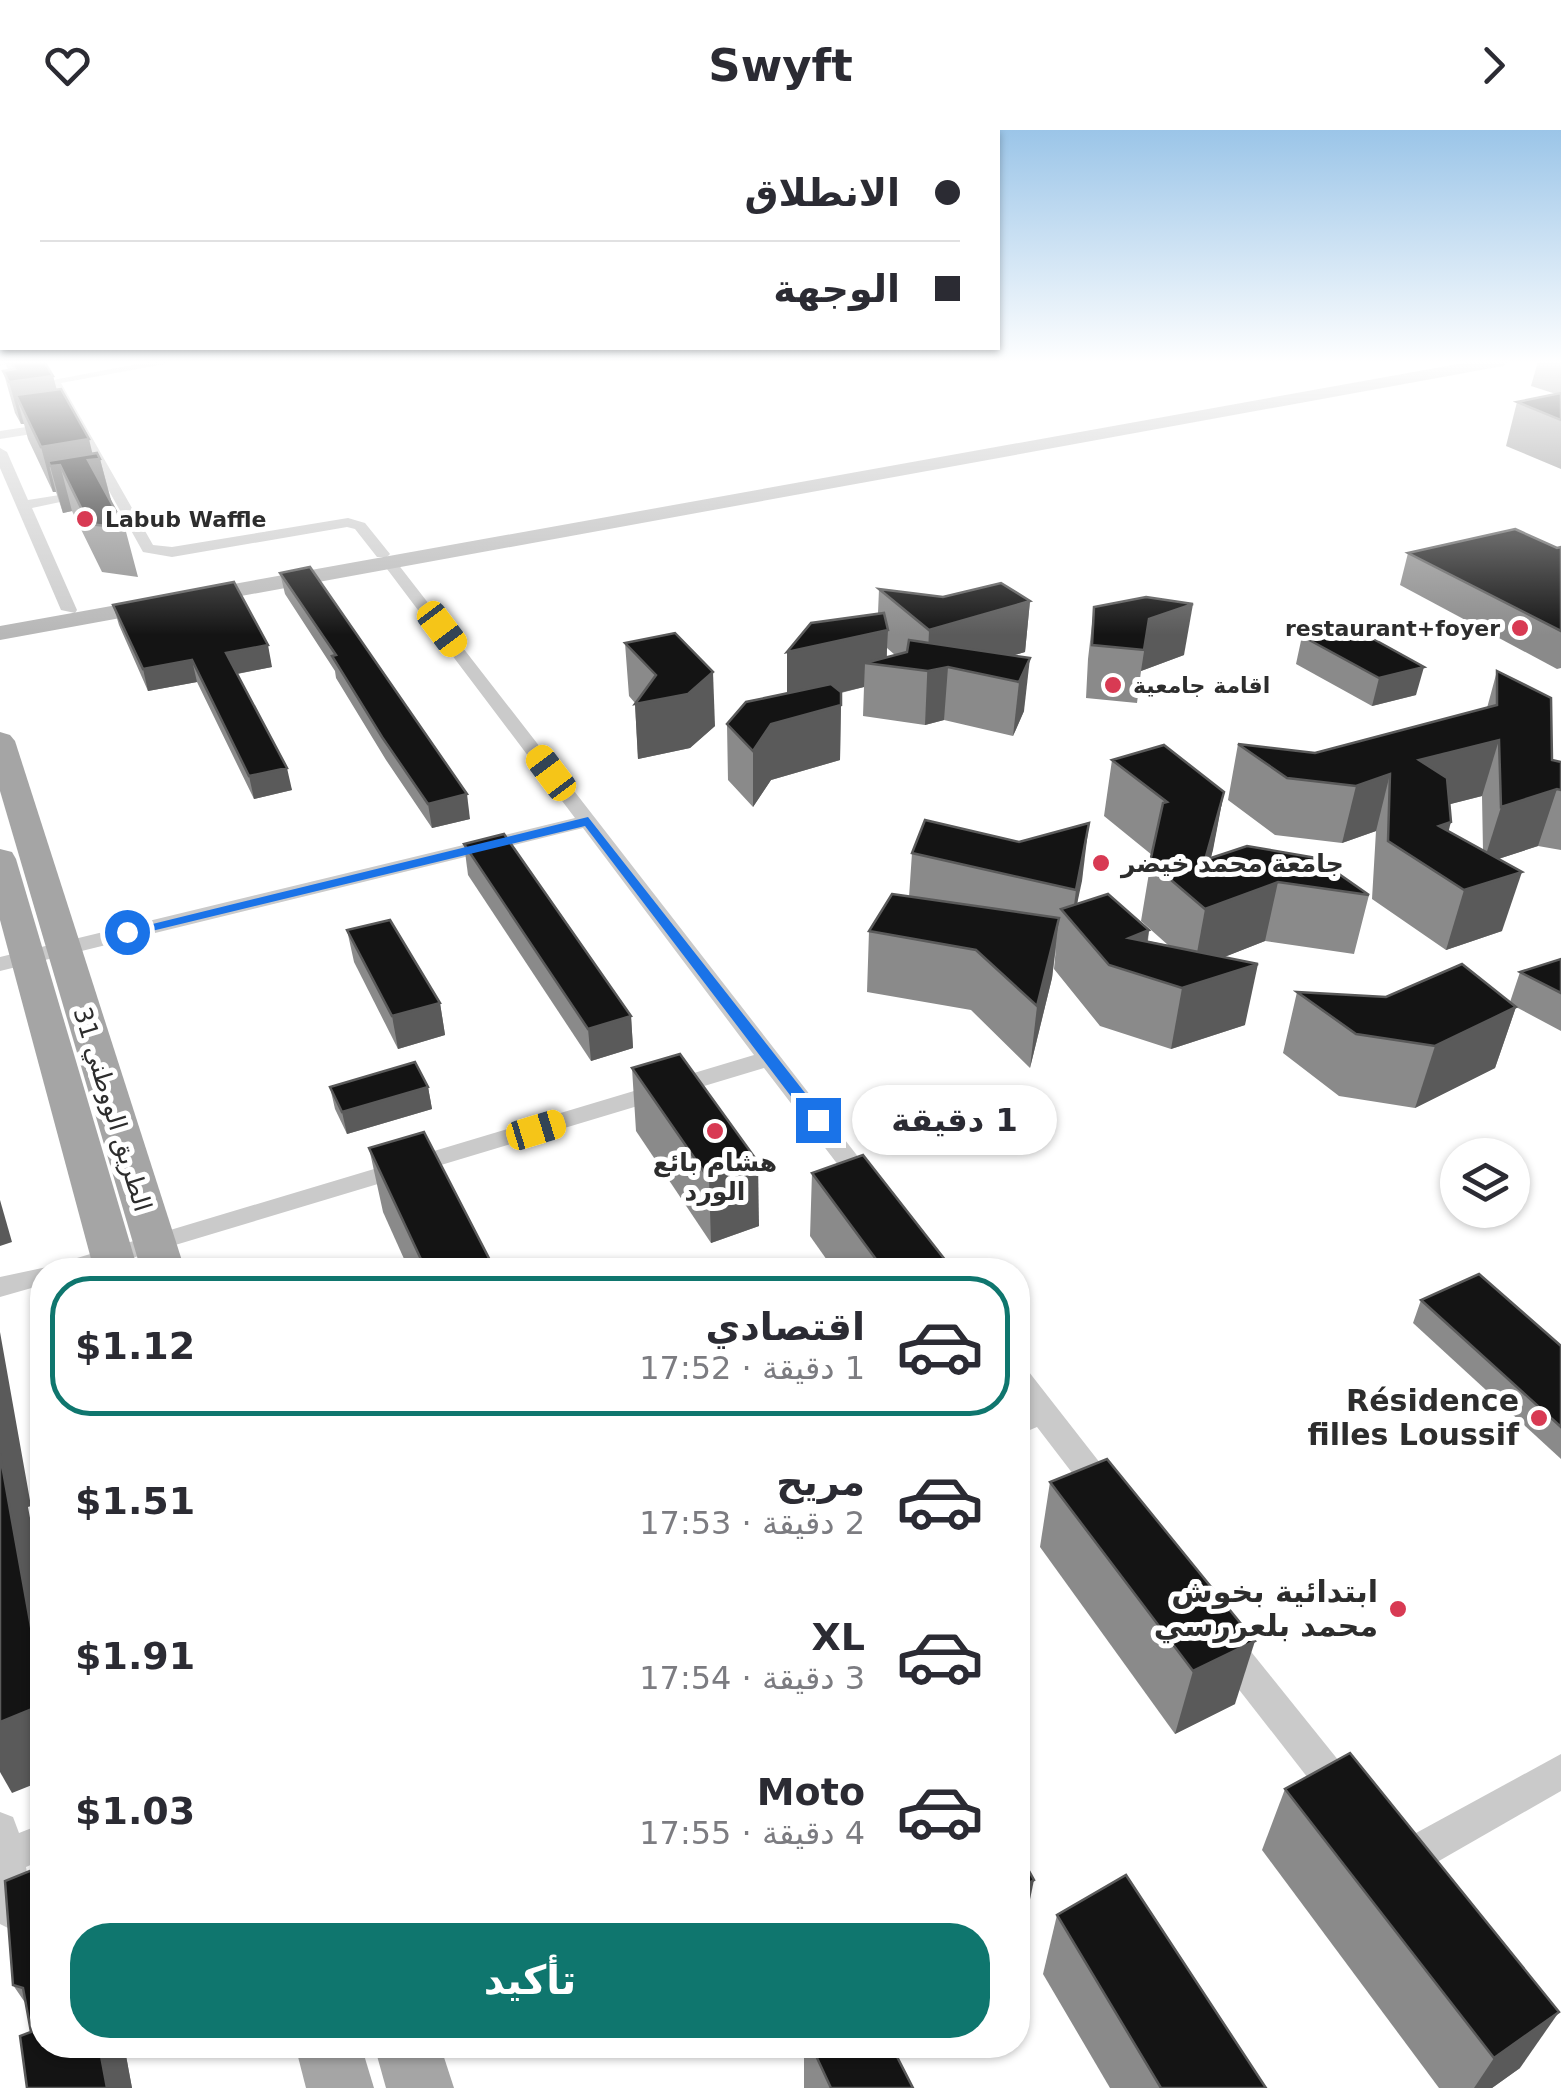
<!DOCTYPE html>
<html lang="ar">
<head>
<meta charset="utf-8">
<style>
	body { margin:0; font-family:"DejaVu Sans",Vazirmatn,sans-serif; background:#f2f2f3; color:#2b2b33; direction:rtl; height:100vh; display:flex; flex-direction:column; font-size:38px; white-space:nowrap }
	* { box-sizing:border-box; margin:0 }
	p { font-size:32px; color:#7c7c81 }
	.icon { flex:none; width:55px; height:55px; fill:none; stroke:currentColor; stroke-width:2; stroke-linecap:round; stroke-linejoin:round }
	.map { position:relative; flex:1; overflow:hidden; direction:ltr }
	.details { position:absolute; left:30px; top:1128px; width:1000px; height:800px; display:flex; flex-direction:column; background:#fff; border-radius:40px; box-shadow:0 2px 8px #0004; direction:rtl }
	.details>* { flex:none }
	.top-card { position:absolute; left:0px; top:0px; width:1000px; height:220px; box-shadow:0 2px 8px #0004; direction:rtl; display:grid; align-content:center; height:220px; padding:0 40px; background:#fff }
	.controls { position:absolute; left:1440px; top:1008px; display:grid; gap:20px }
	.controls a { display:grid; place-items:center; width:90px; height:90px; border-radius:50%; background:#fff; box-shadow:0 2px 8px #0004; font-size:50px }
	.end { position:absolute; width:45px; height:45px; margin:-22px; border:12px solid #1a73e8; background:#fff; box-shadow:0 0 0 5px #fff }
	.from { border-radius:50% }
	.bubble { position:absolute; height:70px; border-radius:35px; background:#fff; box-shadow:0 2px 8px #0004; font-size:32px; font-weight:800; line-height:70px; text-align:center; direction:rtl }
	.car { position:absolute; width:30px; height:60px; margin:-30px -15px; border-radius:12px; box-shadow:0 0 8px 2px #0007; background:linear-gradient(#f5c518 24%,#345 0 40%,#f5c518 0 76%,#345 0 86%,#f5c518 0) }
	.top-card b { display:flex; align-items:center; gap:35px; height:95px; font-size:38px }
	.top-card b+b { border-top:2px solid #e1e1e2 }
	.top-card i { width:25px; height:25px; background:#2b2b33 }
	ul { padding:18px 0 0; list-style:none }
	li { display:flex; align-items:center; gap:30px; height:140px; margin:0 20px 15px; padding:0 20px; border:5px solid transparent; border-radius:40px }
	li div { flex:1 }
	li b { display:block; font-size:38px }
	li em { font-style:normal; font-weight:800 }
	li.current { border-color:#0f766e }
	li>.icon { width:90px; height:90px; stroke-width:1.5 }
	.cta { display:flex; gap:20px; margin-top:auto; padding:20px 40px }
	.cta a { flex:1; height:115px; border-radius:40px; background:#0f766e; color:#fff; font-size:40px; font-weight:800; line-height:115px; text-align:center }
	header { display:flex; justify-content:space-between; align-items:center; height:130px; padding:0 40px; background:#fff; font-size:45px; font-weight:800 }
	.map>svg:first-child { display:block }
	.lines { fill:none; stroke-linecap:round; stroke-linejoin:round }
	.minor { fill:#cacaca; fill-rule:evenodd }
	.secondary { fill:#b7b7b7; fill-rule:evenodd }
	.primary { fill:#a5a5a5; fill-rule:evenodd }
	.wall { fill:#8a8a8a; fill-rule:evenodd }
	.shaded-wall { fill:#5a5a5a }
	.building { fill:#141414; stroke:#5a5a5a; stroke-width:2.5 }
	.route { fill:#1a73e8 }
	.poi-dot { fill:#d83a53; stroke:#fff; stroke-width:4 }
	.labels { text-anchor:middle; stroke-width:10; stroke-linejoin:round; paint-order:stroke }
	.far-poi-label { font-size:22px; font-weight:bold; fill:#2d2d2d; stroke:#fff; text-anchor:start }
	.poi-label { font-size:25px; font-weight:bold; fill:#2d2d2d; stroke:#fff; text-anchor:start }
	.street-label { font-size:25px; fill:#2d2d2d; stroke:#fff }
	.near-poi-label { font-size:30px; font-weight:bold; fill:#2d2d2d; stroke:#fff; text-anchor:end }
</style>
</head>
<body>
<header><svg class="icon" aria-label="forward" viewBox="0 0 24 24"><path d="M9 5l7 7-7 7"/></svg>Swyft<svg class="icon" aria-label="heart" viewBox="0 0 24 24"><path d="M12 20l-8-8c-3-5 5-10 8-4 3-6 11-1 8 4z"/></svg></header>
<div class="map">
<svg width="1561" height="1958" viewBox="0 0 1561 1958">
	<rect width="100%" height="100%" fill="#fff"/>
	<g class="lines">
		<g class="minor">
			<polygon points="0,231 16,231 0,236"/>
			<polygon points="153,231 181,231 61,253 153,415 172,417 348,388 365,393 390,424 387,427 377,427 355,399 347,397 172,427 143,422 48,251"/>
			<polygon points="59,292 64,293 64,299 0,309 0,301"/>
			<polygon points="0,318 7,322 28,370 91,360 98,364 32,378 77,480 75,483 61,480 0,338"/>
			<polygon points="389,427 394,429 880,1055 876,1061 858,1061 764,938 92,1140 42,1140 42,1155 0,1167 0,1147 47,1137 754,925 583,698 0,841 0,827 575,688 384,435 381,432"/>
			<polygon points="1018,1239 1029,1242 1118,1356 1123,1365 1118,1374 1107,1378 1096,1374 1037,1297 1018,1305 1018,1280 1022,1278 1018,1271"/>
			<polygon points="1224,1499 1236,1503 1355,1651 1361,1663 1355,1675 1342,1681 1329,1675 1212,1525 1207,1514 1212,1503"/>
			<polygon points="1561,1624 1561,1661 1411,1747 1397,1753 1383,1747 1378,1734 1383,1721"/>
			<polygon points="0,1682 13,1687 19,1703 42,1694 42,1730 26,1737 34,1781 28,1795 14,1801 0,1794"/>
		</g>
		<polygon class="secondary" points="1475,231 1511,231 1503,236 0,510 0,496"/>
		<g class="primary">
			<polygon points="0,602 10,605 15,611 185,1140 141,1140 0,661"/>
			<polygon points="0,719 12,722 16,729 138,1140 94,1140 0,790"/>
			<polygon points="295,1915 361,1915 374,1958 306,1958"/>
			<polygon points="374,1915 440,1915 454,1958 386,1958"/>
		</g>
	</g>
	<g class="wall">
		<polygon points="5,231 44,231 53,246 57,260 92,324 100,329 112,373 125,398 138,447 102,442 72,381 63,383 56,362 53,362 28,309 24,294 21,294 15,283 3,241 8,240"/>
		<polygon points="1538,231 1561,231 1561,339 1506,316 1517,272 1556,264 1531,256"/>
		<polygon points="1561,417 1561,538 1557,539 1400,455 1408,423"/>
		<polygon points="280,443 470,689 432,698 386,630 336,548 335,541 285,464"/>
		<path d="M 879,459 L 943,467 L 1030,471 L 1025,522 L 1014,525 L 1024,581 L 1013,606 L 944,590 L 925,595 L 863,586 L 864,557 L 841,563 L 840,630 L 771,650 L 753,677 L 728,650 L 727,594 L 787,563 L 787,522 L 878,483 ZM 887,518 L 895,525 L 887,527 Z"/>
		<polygon points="113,475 272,537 237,544 292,660 254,669 197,552 148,561 119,495"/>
		<polygon points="1094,477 1184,525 1141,541 1137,573 1086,568 1088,529"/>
		<polygon points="1302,506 1416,565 1372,576 1296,534"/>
		<polygon points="625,513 715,596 690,618 638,629 635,573 629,566"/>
		<path d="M 1497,541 L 1552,630 L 1561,632 L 1561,720 L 1538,716 L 1498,729 L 1502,801 L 1446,820 L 1372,769 L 1376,701 L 1342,713 L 1275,705 L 1228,670 L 1238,614 L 1315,623 L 1487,578 ZM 1482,666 L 1483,721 L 1449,701 L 1450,674 Z"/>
		<polygon points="1112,630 1224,662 1211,728 1369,765 1354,824 1265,811 1224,827 1245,895 1171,919 1100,896 1054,839 1056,817 1052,848 1030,938 971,880 867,862 869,801 909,767 912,723 1019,712 1089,693 1077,774 1149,800 1148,811 1168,815 1141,791 1152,725 1104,686"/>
		<polygon points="464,714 631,886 633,918 591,931 468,745"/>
		<polygon points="347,800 440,873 445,905 398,919 354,832"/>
		<polygon points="1561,829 1561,901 1516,877 1495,938 1415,978 1339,966 1283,923 1297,862 1386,867 1510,872 1520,842"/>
		<polygon points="632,938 759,1096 711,1113 636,1001"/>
		<polygon points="330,957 428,957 432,979 347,1004 335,979"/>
		<polygon points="369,1018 495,1140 409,1140 383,1082"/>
		<polygon points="812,1043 953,1140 834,1140 810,1106"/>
		<polygon points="1421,1170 1561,1216 1561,1329 1413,1193"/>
		<polygon points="1050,1352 1235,1574 1175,1604 1040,1417"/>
		<polygon points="1285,1659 1520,1938 1492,1958 1439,1958 1262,1720"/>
		<polygon points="42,1736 42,1915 124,1915 132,1958 27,1958 20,1906 31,1902 26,1874 13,1855 5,1751"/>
		<polygon points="1057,1785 1266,1958 1110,1958 1043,1844"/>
		<polygon points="804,1915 891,1915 913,1958 804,1958"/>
	</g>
	<g class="shaded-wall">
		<polygon points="53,246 64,288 16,265 24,294 21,294 9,252"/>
		<polygon points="89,309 94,330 100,329 112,375 60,335 72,381 63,383 50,336 48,331 56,362 53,362 41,317"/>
		<polygon points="1030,471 1025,522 965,540 948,537 944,590 925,595 929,500"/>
		<polygon points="1193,474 1184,525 1141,541 1149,489"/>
		<polygon points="888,500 886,536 865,533 864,557 787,575 787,522"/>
		<polygon points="268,515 272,537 231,545 226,523"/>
		<polygon points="1030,528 1024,581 1013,606 1019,552"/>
		<polygon points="192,530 197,552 148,561 143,539"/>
		<polygon points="1424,537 1416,565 1372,576 1379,548"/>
		<polygon points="713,542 715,596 690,618 638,629 635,574"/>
		<polygon points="841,575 840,630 771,650 753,677 753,621 771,594"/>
		<polygon points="1499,610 1482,666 1404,686 1419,630"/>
		<polygon points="287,638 292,660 254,669 249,646"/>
		<polygon points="1390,644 1376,701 1342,713 1356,656"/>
		<polygon points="1557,659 1538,716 1483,734 1501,677"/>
		<polygon points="1224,662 1213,720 1198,773 1205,730"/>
		<polygon points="467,664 470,689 432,698 428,674"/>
		<polygon points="1451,692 1437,743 1439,696"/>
		<polygon points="1089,693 1082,751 1073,793 1072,791 1076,760"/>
		<polygon points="1522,742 1502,801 1446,820 1464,760"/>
		<polygon points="1278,752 1265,811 1194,839 1205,779"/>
		<polygon points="1059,788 1052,848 1030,938 1037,876"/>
		<polygon points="1149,800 1142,845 1129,808"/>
		<polygon points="1258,834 1245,895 1171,919 1182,858"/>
		<polygon points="440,873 445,905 398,919 392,886"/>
		<polygon points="1516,877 1495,938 1415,978 1435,916"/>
		<polygon points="631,886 633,918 591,931 588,899"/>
		<polygon points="428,957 432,979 347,1004 342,982"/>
		<polygon points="758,1032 759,1096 711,1113 709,1049"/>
		<polygon points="0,1070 12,1112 0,1116"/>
		<polygon points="0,1202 31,1376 28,1377 42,1453 42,1558 0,1324"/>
		<polygon points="1255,1511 1235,1574 1175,1604 1193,1541"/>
		<polygon points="42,1575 42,1651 12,1663 0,1642 0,1592"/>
		<polygon points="1034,1750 1022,1809 1018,1811 1018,1759"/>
		<polygon points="1559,1882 1520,1938 1492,1958 1474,1958 1494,1928"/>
		<polygon points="99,1915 124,1915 132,1958 107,1958"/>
	</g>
	<g class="building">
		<polygon points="11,231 44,231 53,246 9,252 3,241 15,239"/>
		<polygon points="61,259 89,309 41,317 16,265"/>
		<polygon points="1561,263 1561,290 1517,272"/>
		<polygon points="97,323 100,329 88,330 125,398 89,394 60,335 50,336 48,331"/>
		<polygon points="1515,399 1557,418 1561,417 1561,501 1408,423"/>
		<polygon points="310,437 467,664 428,674 382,607 332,526 336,525 280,443"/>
		<polygon points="234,452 268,515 226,523 287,638 249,646 192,530 143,539 113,475"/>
		<polygon points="1001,453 1030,471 929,500 879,459 943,467"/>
		<polygon points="1146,467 1193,474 1149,489 1144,520 1092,515 1094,477"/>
		<polygon points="884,483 888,500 787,522 811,493"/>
		<polygon points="1348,495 1424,537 1379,548 1302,506"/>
		<polygon points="675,503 713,542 688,564 635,574 656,545 625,513"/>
		<polygon points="909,510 1030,528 1019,552 948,537 928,541 865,533 907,522"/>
		<polygon points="1497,541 1551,568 1552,630 1561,632 1561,660 1557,659 1501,677 1499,610 1419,630 1447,648 1451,692 1439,696 1522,742 1464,760 1388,711 1390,644 1356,656 1287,648 1238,614 1315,623 1497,575"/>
		<polygon points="831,554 841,562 841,575 771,594 753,621 727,594 746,572"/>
		<polygon points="1164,615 1224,662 1205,730 1247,716 1316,728 1369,765 1278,752 1205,779 1150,732 1163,673 1167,672 1112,630"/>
		<polygon points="925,690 1019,712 1089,693 1076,760 912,723"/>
		<polygon points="504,704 631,886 588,899 464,714"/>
		<polygon points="892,764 1059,788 1037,876 976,820 869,801"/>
		<polygon points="1108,764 1149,800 1129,808 1258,834 1182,858 1109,835 1061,779"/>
		<polygon points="390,790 440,873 392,886 347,800"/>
		<polygon points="1561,829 1561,863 1520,842"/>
		<polygon points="1462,834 1516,877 1435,916 1356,904 1297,862 1386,867"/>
		<polygon points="680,924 758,1032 709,1049 632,938"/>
		<polygon points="415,932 428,957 342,982 330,957"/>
		<polygon points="424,1002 495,1140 426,1140 369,1018"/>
		<polygon points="863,1025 953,1140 884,1140 812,1043"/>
		<polygon points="1479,1144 1561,1216 1561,1297 1421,1170"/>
		<polygon points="0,1324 42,1558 42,1575 0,1592"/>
		<polygon points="1107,1329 1255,1511 1193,1541 1050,1352"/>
		<polygon points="1350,1623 1559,1882 1494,1928 1285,1659"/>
		<polygon points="1018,1721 1034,1750 1018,1759"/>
		<polygon points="42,1736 42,1915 99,1915 107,1958 27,1958 20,1906 31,1902 23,1858 13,1855 5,1751"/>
		<polygon points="1126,1745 1266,1958 1161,1958 1057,1785"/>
		<polygon points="811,1915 891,1915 913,1958 831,1958"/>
	</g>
	<linearGradient id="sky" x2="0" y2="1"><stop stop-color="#9bc5e8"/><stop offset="0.46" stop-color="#fff"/><stop offset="1" stop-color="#fff" stop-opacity="0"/></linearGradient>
	<rect width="1561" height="505" fill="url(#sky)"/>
	<polygon class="route" points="588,687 824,987 824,994 812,994 585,696 127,807 120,802"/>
	<g class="poi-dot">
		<circle cx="85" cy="389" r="10"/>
		<circle cx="1520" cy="498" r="10"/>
		<circle cx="1113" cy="555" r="10"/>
		<circle cx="1101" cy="733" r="10"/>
		<circle cx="715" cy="1001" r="10"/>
		<circle cx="1539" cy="1288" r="10"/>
		<circle cx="1398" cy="1479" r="10"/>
	</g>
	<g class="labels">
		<g class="far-poi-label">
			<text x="105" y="397">Labub Waffle</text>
			<text x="1500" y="506" text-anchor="end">restaurant+foyer</text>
			<text x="1133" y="563">اقامة جامعية</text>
		</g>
		<g class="poi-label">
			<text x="1121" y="742">جامعة محمد خيضر</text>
			<text x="715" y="1041" text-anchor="middle">هشام بائع<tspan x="715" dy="29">الورد</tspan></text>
		</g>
		<g class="street-label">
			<text transform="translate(113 979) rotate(73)" y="9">الطريق الووطني 31</text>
		</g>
		<g class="near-poi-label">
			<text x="1519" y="1281">Résidence<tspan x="1519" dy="34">filles Loussif</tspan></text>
			<text x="1378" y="1472">ابتدائية بخوش<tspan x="1378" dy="34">محمد بلعررسي</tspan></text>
		</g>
	</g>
</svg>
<div class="controls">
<a><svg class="icon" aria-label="layers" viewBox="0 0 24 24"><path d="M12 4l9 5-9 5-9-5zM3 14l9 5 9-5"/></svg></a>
</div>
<i class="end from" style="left:127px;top:802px"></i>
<i class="end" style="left:818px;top:990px"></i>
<div class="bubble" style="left:852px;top:955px;width:205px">1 دقيقة</div>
<i class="car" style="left:442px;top:499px;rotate:143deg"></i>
<i class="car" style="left:551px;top:643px;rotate:323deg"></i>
<i class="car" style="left:536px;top:1000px;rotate:73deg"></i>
<div class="top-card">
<b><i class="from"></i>الانطلاق</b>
<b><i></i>الوجهة</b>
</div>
<section class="details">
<ul>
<li class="current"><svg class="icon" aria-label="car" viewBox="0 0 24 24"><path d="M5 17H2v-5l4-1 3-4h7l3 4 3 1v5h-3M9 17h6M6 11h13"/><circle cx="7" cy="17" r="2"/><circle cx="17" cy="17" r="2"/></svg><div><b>اقتصادي</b><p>1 دقيقة · 17:52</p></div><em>$1.12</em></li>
<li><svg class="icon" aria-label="car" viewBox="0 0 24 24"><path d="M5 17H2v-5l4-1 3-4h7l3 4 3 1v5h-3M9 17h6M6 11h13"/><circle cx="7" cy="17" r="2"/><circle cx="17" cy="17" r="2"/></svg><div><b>مريح</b><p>2 دقيقة · 17:53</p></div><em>$1.51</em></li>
<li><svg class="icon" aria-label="car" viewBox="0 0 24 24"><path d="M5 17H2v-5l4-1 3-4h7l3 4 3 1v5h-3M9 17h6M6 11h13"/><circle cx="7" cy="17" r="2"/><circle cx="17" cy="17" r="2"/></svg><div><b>XL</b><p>3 دقيقة · 17:54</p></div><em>$1.91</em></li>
<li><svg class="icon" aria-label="car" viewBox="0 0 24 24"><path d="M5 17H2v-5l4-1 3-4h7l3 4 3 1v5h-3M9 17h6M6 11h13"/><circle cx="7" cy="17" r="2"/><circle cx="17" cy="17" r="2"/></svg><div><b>Moto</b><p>4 دقيقة · 17:55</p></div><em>$1.03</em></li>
</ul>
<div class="cta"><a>تأكيد</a></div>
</section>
</div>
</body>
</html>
